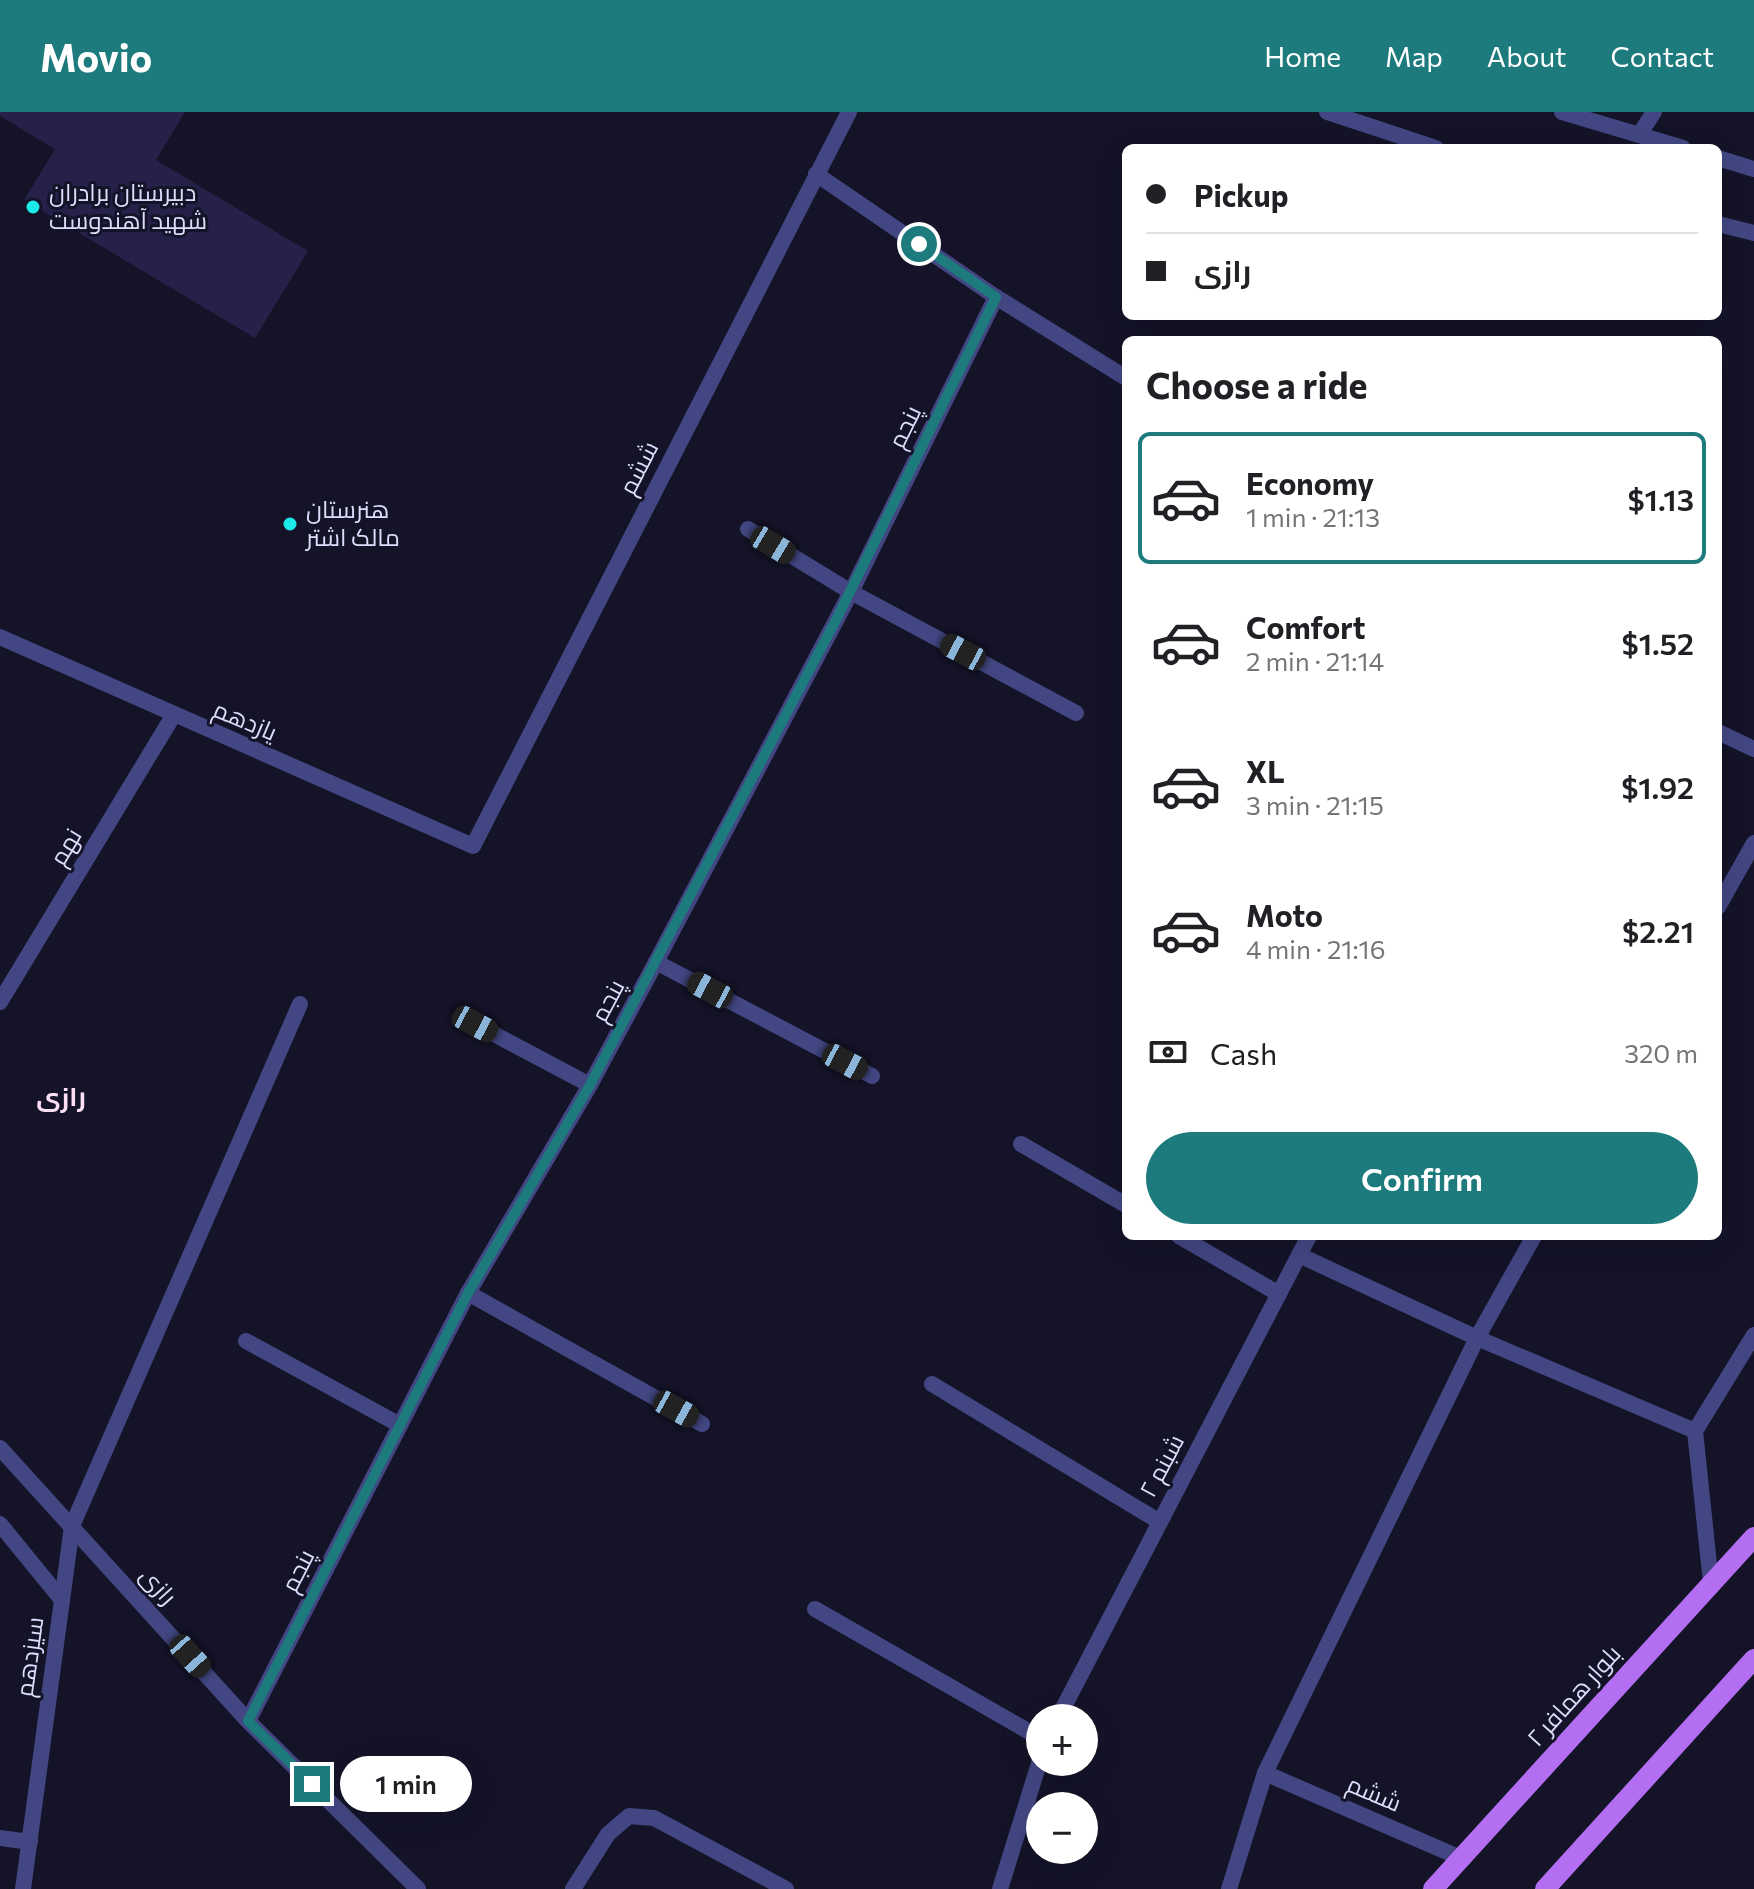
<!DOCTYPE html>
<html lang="en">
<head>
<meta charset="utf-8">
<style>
	body { margin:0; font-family:Commissioner,Cairo,sans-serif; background:#f2f2f2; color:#202124; height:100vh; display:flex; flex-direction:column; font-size:30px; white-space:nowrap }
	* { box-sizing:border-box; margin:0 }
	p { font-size:26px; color:#757577 }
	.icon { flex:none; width:44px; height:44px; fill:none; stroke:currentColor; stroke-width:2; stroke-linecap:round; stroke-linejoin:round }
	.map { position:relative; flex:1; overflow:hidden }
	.sheet { position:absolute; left:1122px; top:224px; width:600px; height:904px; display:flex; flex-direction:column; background:#fff; border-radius:12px; box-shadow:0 8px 32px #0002 }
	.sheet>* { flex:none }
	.hud { position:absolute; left:1122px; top:32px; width:600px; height:176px; border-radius:12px; box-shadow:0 8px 32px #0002; display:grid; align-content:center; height:176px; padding:0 24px; background:#fff }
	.controls { position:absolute; left:1026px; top:1592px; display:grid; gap:16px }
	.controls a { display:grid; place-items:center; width:72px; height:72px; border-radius:50%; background:#fff; box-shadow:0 8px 32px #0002; font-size:40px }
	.end { position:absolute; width:36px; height:36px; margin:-18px; border:10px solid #1e7b7d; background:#fff; box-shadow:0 0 0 4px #fff }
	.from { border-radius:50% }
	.bubble { position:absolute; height:56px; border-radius:28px; background:#fff; box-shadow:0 8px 32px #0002; font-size:26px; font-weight:600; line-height:56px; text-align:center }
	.car { position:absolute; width:24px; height:48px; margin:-24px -12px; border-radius:10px; box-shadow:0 0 6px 2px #0007; background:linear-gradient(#222 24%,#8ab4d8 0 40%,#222 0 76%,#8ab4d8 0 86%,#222 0) }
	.hud b { display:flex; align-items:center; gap:28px; height:76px; font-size:30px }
	.hud b+b { border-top:2px solid #e0e0e0 }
	.hud i { width:20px; height:20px; background:#202124 }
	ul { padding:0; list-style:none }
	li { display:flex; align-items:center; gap:24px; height:132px; margin:0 16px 12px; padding:0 8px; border:4px solid transparent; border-radius:12px }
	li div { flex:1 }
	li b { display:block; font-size:30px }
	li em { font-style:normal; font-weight:600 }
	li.active { border-color:#1e7b7d }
	li>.icon { width:72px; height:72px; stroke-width:1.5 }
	h2 { padding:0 24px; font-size:36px; line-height:96px }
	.pay { display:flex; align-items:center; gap:20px; height:88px; padding:0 24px; font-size:30px }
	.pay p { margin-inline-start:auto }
	.primary-button { display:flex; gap:16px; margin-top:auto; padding:16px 24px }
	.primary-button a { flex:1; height:92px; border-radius:48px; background:#1e7b7d; color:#fff; font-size:32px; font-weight:600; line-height:92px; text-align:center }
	header { display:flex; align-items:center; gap:48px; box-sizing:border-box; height:112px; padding:0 40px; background:#1e7b7d; color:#fff }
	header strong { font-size:38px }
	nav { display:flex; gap:44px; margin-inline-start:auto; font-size:28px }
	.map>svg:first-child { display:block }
	.building { fill:#252148 }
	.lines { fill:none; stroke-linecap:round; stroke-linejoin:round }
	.minor { stroke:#424783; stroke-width:16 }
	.tertiary { stroke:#424783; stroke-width:16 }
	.primary { stroke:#b36ef2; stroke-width:20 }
	.route { stroke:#1e7b7d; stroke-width:10 }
	.poi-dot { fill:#1beae9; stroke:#141328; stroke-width:3 }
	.labels { text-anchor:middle; stroke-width:6; stroke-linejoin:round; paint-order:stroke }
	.poi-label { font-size:24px; fill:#deddfc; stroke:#141328; text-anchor:start }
	.street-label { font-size:24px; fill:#deddfc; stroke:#141328 }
	.neighbourhood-label { font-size:26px; font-weight:bold; fill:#fcdff5; stroke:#141328 }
</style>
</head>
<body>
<header>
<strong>Movio</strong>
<nav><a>Home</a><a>Map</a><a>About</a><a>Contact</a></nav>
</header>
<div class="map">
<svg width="1754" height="1777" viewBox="0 0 1754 1777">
	<rect width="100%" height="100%" fill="#141328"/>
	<polygon class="building" points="0,0 185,0 156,48 308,139 255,226 24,88 55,37 0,4"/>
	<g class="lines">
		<g class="minor">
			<polyline points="1639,23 1654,0"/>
			<polyline points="816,62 996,185 1126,266"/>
			<polyline points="748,417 851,480 1076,601"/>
			<polyline points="0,525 473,734 849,0"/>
			<polyline points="1718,620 1754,637"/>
			<polyline points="1718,795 1754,731"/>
			<polyline points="656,850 872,964"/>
			<polyline points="0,890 173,604"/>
			<polyline points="475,912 590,973"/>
			<polyline points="1021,1032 1126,1093"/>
			<polyline points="1179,1124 1279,1182"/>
			<polyline points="1299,1143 1477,1226 1695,1319"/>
			<polyline points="468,1181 702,1312"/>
			<polyline points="246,1229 400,1313"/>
			<polyline points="932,1272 1160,1410"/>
			<polyline points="0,1412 62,1488"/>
			<polyline points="1711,1471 1695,1319 1754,1223"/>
			<polyline points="815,1497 1040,1626"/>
			<polyline points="1058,1606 1309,1124"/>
			<polyline points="248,1609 468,1181 590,973 656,850 851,480 996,185"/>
			<polyline points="1265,1661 1463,1747"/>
			<polyline points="0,1726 30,1730"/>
			<polyline points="23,1777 72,1414 300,892"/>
			<polyline points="573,1777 608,1722 629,1704 654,1706 786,1777"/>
			<polyline points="1000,1777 1040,1648"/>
			<polyline points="1229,1777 1265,1661 1477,1226 1534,1124"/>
		</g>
		<g class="tertiary">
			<polyline points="1327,0 1436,36"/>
			<polyline points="1562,0 1683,36"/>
			<polyline points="1718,46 1754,57"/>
			<polyline points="1718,112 1754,121"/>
			<polyline points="0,1336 248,1609 418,1777"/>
		</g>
		<g class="primary">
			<polyline points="1433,1777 1754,1425"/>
			<polyline points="1545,1777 1754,1547"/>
		</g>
	</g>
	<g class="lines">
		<polyline class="route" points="312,1672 248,1609 468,1181 590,973 837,506 996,185 919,132"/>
	</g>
	<g class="poi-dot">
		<circle cx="33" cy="95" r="8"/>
		<circle cx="290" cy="412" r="8"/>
	</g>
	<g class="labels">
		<g class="poi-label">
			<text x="49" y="89">دبیرستان برادران<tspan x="49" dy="28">شهید آهندوست</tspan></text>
			<text x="306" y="406">هنرستان<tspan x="306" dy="28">مالک اشتر</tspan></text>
		</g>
		<g class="street-label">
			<text transform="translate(905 315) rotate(-64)" y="8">پنجم</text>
			<text transform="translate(639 356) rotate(-63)" y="8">ششم</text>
			<text transform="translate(245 609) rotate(23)" y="8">یازدهم</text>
			<text transform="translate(66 735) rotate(-59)" y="8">نهم</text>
			<text transform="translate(608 889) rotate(-62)" y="8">پنجم</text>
			<text transform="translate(1162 1354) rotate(-62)" y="8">شبنم ۲</text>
			<text transform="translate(298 1459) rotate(-63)" y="8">پنجم</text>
			<text transform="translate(158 1474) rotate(48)" y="8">رازی</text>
			<text transform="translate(30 1545) rotate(-82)" y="8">سیزدهم</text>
			<text transform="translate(1574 1584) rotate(-48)" y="8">بلوار همافر ۲</text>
			<text transform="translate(1374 1682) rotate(23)" y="8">ششم</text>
		</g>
		<g class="neighbourhood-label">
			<text x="61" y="994">رازی</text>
		</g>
	</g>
</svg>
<div class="controls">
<a>+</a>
<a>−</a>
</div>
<i class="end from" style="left:919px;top:132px"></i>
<i class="end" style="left:312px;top:1672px"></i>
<div class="bubble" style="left:340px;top:1644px;width:132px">1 min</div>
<i class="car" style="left:773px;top:433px;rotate:121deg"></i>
<i class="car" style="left:963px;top:540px;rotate:298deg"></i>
<i class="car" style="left:710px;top:878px;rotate:298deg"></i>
<i class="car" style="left:475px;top:912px;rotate:118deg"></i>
<i class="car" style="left:845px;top:950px;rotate:118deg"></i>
<i class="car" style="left:676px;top:1297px;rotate:119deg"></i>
<i class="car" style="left:190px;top:1544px;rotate:138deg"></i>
<div class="hud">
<b><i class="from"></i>Pickup</b>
<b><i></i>رازی</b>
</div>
<section class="sheet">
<h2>Choose a ride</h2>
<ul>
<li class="active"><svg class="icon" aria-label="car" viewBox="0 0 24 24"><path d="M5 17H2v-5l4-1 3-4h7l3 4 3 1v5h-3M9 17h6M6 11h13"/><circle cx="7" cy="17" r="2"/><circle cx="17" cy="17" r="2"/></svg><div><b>Economy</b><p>1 min · 21:13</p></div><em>$1.13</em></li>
<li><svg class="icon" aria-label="car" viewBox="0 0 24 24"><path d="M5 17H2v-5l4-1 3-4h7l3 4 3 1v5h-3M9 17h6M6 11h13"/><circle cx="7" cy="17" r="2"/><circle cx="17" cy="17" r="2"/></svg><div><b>Comfort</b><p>2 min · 21:14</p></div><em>$1.52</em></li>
<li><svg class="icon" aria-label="car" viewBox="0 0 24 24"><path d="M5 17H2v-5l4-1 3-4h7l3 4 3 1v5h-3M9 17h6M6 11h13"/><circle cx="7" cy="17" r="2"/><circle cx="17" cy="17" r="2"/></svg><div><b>XL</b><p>3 min · 21:15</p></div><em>$1.92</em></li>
<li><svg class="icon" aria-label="car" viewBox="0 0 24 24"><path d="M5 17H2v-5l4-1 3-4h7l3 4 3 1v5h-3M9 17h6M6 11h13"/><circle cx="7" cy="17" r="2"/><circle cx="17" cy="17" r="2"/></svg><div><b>Moto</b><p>4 min · 21:16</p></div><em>$2.21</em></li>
</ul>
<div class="pay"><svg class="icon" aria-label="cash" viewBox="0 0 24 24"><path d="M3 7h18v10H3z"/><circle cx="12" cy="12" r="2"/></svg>Cash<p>320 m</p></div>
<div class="primary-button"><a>Confirm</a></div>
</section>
</div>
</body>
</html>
